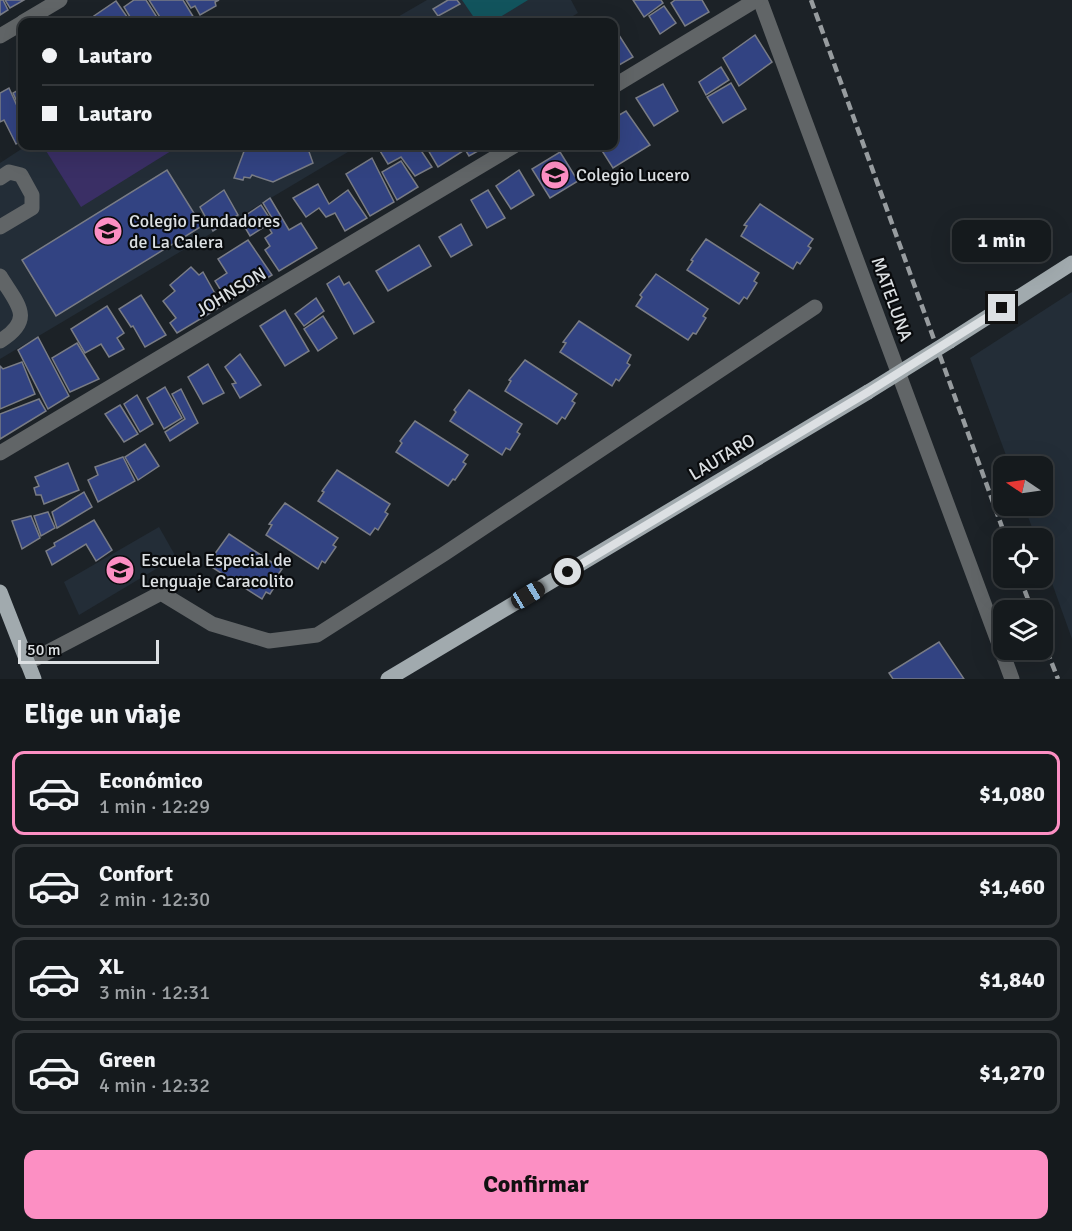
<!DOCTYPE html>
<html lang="es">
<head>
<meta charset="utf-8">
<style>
	body { margin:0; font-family:Signika,sans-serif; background:#22272a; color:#f1f3f6; height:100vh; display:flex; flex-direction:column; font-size:22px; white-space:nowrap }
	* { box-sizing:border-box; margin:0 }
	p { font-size:20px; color:#9da1a4 }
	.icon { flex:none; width:33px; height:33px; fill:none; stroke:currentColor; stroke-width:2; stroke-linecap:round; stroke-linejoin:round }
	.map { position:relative; height:679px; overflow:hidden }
	.details { display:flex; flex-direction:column; background:#151a1d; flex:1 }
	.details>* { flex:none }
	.banner { position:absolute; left:18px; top:18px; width:600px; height:132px; border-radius:12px; box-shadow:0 6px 24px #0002,0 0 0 2px #34383b; display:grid; align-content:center; height:132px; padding:0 24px; background:#151a1d }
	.needle { width:39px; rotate:283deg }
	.tools { position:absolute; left:993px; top:456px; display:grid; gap:12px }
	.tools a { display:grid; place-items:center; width:60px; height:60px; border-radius:12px; background:#151a1d; box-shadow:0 6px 24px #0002,0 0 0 2px #34383b; font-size:30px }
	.scale { position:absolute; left:18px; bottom:15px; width:141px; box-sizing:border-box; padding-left:6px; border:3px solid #dce0e3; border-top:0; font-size:16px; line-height:21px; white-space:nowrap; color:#dce0e3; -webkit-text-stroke:4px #090b0d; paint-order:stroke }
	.end { position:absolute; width:27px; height:27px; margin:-14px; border:8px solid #dce0e3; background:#111; box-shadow:0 0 0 3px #111 }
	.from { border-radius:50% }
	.bubble { position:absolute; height:42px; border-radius:12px; background:#151a1d; box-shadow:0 6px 24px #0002,0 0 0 2px #34383b; font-size:20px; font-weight:800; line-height:42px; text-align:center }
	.car { position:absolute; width:18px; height:36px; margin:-18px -9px; border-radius:8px; box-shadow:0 0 4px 2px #0007; background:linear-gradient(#222 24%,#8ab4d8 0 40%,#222 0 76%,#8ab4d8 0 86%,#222 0) }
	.banner b { display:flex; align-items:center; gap:21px; height:57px; font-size:22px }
	.banner b+b { border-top:2px solid #34383b }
	.banner i { width:15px; height:15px; background:#f1f3f6 }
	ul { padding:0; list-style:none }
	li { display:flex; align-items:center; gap:18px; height:84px; margin:0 12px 9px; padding:0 12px; border:3px solid #34383b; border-radius:12px }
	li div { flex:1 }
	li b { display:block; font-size:22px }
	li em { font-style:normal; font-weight:800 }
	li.current { border-color:#fc8fc3 }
	li>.icon { width:54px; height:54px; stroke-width:1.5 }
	h2 { padding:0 24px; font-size:27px; line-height:72px }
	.button { display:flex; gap:12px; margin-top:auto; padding:12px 24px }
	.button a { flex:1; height:69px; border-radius:12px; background:#fc8fc3; color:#111; font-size:24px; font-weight:800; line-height:69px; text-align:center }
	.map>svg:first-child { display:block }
	.built { fill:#232d37 }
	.green { fill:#3a2f65 }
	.water { fill:#12545d }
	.building { fill:#324382; stroke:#797c85; stroke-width:1.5 }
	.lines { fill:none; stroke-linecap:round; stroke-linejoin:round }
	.minor { stroke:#616567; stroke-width:15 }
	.major { stroke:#a1aaae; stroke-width:15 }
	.rail { stroke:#979c9f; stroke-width:4.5; stroke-dasharray:9 4.5; stroke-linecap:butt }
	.major-bridge { stroke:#a1aaae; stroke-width:15 }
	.route { stroke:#dce0e3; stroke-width:8 }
	.labels { text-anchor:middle; stroke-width:4.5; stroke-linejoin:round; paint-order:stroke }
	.poi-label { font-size:18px; fill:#dce0e3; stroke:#090b0d; text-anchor:start }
	.street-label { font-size:18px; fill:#dce0e3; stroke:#090b0d }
</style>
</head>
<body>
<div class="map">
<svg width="1072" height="679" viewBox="0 0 1072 679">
	<rect width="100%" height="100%" fill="#1c2227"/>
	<g class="built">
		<polygon points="427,0 571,0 578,13 563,22 389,22"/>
		<polygon points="26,146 358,146 0,359 0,163"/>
		<polygon points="1072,292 1072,639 1043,558 1042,538 1036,538 1024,506 1042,506 1042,466 1010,466 970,358"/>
		<polygon points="159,527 176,557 79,615 64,582"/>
	</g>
	<polygon class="green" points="43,146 179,146 81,207"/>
	<polygon class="water" points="462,0 528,0 492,22 477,22"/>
	<g class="building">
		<polygon points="0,0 3,0 8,10 0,15"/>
		<polygon points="5,0 24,0 10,8"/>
		<polygon points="134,0 146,0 160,22 133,22 124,7"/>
		<polygon points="149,0 183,0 194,18 186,22 163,22"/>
		<polygon points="186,0 219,0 215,2 216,6 200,15 195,6 191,8"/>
		<polygon points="448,0 457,0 460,4 438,16 433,9"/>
		<polygon points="633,0 661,0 663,3 644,17"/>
		<polygon points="675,0 702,0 709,12 685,26 671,3"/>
		<polygon points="116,1 130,21 98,22 94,16"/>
		<polygon points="664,6 676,23 660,34 649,16"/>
		<polygon points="615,29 633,57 614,68 614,30"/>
		<polygon points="755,35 772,62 739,86 723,58"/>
		<polygon points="721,67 729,80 706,95 699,82"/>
		<polygon points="731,83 746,109 723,123 707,97"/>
		<polygon points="663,84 678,111 654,126 636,98"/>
		<polygon points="9,88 22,117 22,140 16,144 4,120 0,122 0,93"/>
		<polygon points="22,88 22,113 13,93"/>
		<polygon points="626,111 650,145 613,168 599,146 614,146 614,118"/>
		<polygon points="246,146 307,146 313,163 273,182 252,175 250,178 244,177 243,180 234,178"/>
		<polygon points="377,146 418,146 432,167 415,176 401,157 388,164"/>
		<polygon points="434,146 459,146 463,151 438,167 428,150"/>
		<polygon points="463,146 487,146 469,156"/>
		<polygon points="560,152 578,181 550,198 532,169"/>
		<polygon points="372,158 394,202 370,216 346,174"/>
		<polygon points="401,161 418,187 397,200 382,172"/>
		<polygon points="167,170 202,226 56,316 22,260"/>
		<polygon points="519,170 534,195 511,209 496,186"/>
		<polygon points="318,184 329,204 348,190 367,218 345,231 335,213 326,217 319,208 306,217 293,198"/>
		<polygon points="224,190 238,215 213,231 200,207"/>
		<polygon points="488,190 505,218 487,228 471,200"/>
		<polygon points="270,198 289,230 301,223 317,248 279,271 265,250 270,246 265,238 272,233 269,228 275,223 263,203"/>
		<polygon points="760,204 813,239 808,246 811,248 800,264 797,262 793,269 741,236 747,226 744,225"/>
		<polygon points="261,205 272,222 250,236 240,219"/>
		<polygon points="461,224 472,245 451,257 439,237"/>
		<polygon points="706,239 759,273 754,281 757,283 747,299 744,297 739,304 687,270 693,261 691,260"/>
		<polygon points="248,240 272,275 228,302 215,281 227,273 218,259"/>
		<polygon points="419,245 431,266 388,291 376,271"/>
		<polygon points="191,267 199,275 203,272 222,306 177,333 170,323 176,318 163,301 175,291 170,285"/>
		<polygon points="656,274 708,309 703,316 706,318 696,334 693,333 688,340 636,306 642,297 640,295"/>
		<polygon points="339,276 344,285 349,282 374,322 354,334 327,284"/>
		<polygon points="141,295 166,335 145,347 133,326 131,327 119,309"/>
		<polygon points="316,298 324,311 304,326 295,314"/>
		<polygon points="107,306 124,333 117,338 124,349 109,357 101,344 85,353 71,329"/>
		<polygon points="285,310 309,351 285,366 260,326"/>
		<polygon points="323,316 337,338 318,351 304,329"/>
		<polygon points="579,321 631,355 627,363 630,365 619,381 616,379 612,386 560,352 566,343 563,342"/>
		<polygon points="38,337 69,396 48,409 18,350"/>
		<polygon points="77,343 99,379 70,392 52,358"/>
		<polygon points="240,354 261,385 240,398 232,384 236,383 225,367"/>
		<polygon points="525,360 577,394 572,401 575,403 565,419 562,417 557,424 505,391 511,381 509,380"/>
		<polygon points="22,362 35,394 0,409 0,366 3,369"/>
		<polygon points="208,364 224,393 203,404 188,377"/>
		<polygon points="165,387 182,418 164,429 147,398"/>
		<polygon points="181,389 198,423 170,441 165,432 185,419 172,394"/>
		<polygon points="469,390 522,424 517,432 520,434 510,450 506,448 502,455 450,421 456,412 454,410"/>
		<polygon points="137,395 153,424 140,432 124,404"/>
		<polygon points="39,399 46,411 0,439 0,414"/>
		<polygon points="120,405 138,434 124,442 105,414"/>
		<polygon points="415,421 468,455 463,462 466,464 455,480 453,479 448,486 396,452 402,443 400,441"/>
		<polygon points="145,444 159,466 138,480 125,457"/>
		<polygon points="123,457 135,481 98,502 88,480 98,475 95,467"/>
		<polygon points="68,463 79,490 44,504 41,495 36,495 34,488 39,486 35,477"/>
		<polygon points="337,470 390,504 385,512 388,514 378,530 375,528 370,535 318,501 324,492 322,491"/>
		<polygon points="84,492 92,507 57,528 52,512"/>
		<polygon points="285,503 338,538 333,545 336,547 325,563 322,561 318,569 266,535 272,525 269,524"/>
		<polygon points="48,512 55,528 41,536 34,516"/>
		<polygon points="31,516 40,538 22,549 12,521"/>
		<polygon points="94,520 112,550 96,561 86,544 52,565 46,551 55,546 54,543"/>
		<polygon points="229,534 282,569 277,576 280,578 270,594 266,592 262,599 210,566 216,556 214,555"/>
		<polygon points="939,642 964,679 893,679 889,673"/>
	</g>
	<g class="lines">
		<g class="minor">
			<polyline points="760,0 1012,679"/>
			<polyline points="23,22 60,0"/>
			<polyline points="0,36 22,23"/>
			<polyline points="614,86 756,0"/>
			<polyline points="0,178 9,172 21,175 32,195 32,208 0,227"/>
			<path d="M 0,276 C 17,304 36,319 0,341"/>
			<polyline points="0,453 514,146"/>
			<polyline points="27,663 161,593 212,624 269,641 317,635 444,554 815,307"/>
		</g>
		<g class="major">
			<polyline points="950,341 1072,263"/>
			<polyline points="0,592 34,679"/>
			<polyline points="388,679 868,392"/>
		</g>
		<g class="rail">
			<polyline points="811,0 1006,538"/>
			<polyline points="1020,578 1032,610"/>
			<polyline points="1042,638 1058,679"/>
		</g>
		<polyline class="major-bridge" points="868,392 950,341"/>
	</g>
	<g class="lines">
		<polyline class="route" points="568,572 868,392 1002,308"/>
	</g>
	<defs>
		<g id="school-disc" transform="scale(1.5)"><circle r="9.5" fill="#fc8fc3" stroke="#090b0d"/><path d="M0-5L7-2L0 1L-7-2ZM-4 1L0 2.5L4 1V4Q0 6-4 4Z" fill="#111"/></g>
	</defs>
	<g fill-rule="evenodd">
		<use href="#school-disc" x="555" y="175"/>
		<use href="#school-disc" x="108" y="231"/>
		<use href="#school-disc" x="120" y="570"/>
	</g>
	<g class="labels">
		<g class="poi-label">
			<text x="576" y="181">Colegio Lucero</text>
			<text x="129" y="227">Colegio Fundadores<tspan x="129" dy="21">de La Calera</tspan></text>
			<text x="141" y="566">Escuela Especial de<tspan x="141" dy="21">Lenguaje Caracolito</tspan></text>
		</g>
		<g class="street-label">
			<text transform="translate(231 292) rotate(-31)" y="6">JOHNSON</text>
			<text transform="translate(892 299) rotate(70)" y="6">MATELUNA</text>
			<text transform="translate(722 457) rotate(-31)" y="6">LAUTARO</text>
		</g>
	</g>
</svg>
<div class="tools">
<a><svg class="needle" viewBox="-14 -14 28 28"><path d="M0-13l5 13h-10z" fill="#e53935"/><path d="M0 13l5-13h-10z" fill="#9da1a4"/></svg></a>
<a><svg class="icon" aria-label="locate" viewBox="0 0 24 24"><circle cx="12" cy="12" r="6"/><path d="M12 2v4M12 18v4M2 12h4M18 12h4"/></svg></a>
<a><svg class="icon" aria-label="layers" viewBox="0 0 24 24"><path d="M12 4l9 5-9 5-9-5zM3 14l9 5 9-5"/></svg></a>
</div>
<div class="scale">50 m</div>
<i class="end from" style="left:568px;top:572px"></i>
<i class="end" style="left:1002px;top:308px"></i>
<div class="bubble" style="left:952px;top:220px;width:99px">1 min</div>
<i class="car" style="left:528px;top:595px;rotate:59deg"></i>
<div class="banner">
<b><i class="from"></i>Lautaro</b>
<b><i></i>Lautaro</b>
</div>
</div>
<section class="details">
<h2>Elige un viaje</h2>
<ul>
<li class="current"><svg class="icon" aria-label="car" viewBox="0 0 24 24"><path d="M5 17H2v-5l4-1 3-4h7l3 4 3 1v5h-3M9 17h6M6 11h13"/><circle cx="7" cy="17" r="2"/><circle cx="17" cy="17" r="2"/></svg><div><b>Económico</b><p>1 min · 12:29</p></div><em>$1,080</em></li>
<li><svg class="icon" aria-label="car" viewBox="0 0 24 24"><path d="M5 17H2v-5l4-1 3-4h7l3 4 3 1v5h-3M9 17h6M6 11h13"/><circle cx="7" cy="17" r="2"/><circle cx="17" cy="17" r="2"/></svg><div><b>Confort</b><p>2 min · 12:30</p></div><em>$1,460</em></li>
<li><svg class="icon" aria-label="car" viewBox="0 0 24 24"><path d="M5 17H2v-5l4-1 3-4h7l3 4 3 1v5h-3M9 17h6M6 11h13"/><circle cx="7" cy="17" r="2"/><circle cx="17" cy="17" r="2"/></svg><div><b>XL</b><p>3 min · 12:31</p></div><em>$1,840</em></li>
<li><svg class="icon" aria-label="car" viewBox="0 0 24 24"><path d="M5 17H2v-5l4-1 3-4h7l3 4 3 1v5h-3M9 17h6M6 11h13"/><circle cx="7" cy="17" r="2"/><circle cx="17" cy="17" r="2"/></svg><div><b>Green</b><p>4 min · 12:32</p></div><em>$1,270</em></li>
</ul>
<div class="button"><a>Confirmar</a></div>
</section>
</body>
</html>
